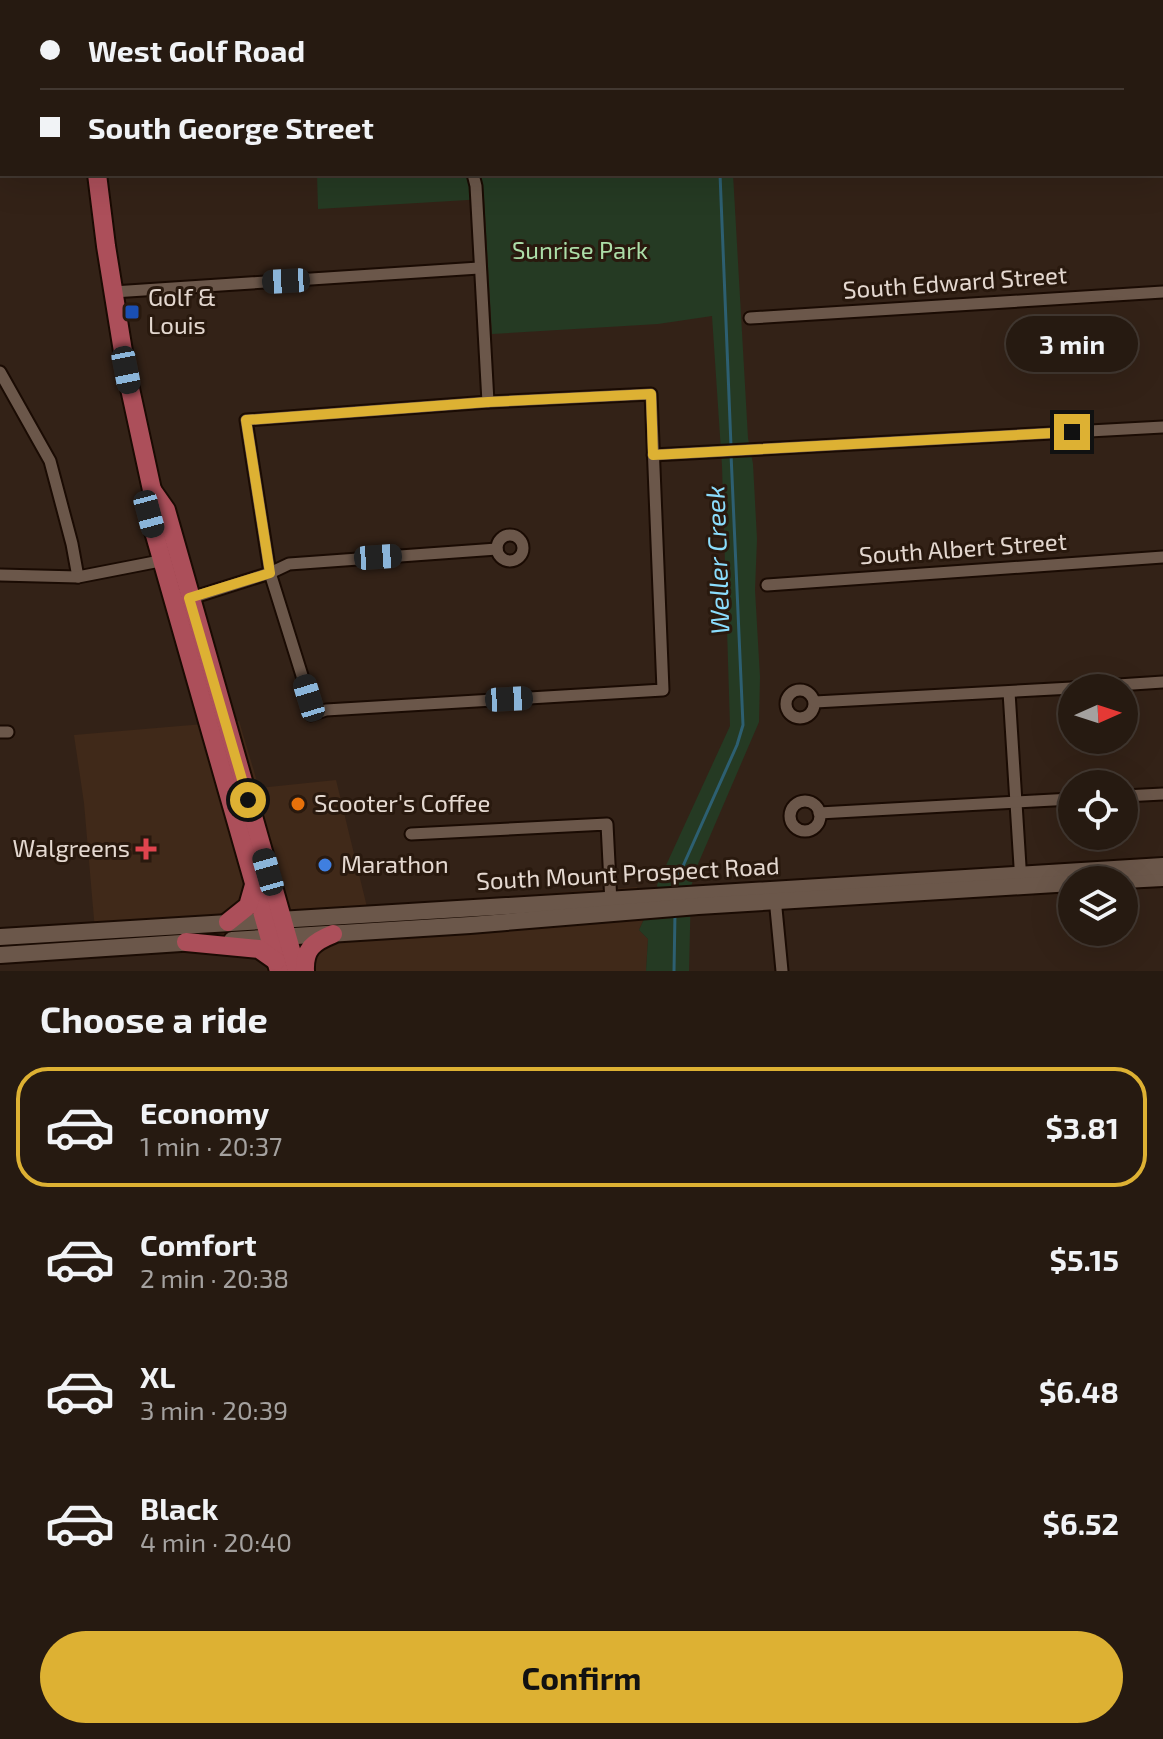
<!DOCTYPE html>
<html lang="en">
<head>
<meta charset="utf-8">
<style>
	body { margin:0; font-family:"Exo 2",sans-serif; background:#2e231a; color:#f1f3f6; height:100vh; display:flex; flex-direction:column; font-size:30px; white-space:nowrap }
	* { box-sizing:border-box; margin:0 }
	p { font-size:26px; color:#a4a19f }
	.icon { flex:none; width:44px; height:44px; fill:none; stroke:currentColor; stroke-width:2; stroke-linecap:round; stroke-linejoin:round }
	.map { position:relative; height:971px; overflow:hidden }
	.side { display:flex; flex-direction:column; background:#261a11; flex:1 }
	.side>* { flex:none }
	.banner { position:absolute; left:0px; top:0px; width:1164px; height:176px; box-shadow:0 8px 32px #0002,0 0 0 2px #423831; display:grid; align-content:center; height:176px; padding:0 40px; background:#261a11 }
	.needle { width:52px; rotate:87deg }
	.fabs { position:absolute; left:1058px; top:674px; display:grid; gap:16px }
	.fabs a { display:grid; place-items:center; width:80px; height:80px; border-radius:50%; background:#261a11; box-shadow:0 8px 32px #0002,0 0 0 2px #423831; font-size:40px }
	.end { position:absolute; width:36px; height:36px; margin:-18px; border:10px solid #ddb133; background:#111; box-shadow:0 0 0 4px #111 }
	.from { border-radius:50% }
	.bubble { position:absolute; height:56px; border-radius:28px; background:#261a11; box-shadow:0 8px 32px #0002,0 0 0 2px #423831; font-size:26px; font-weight:700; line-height:56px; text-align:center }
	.car { position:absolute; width:24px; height:48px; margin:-24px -12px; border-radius:10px; box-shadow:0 0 6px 2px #0007; background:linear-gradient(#222 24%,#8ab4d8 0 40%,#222 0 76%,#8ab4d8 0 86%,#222 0) }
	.banner b { display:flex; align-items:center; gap:28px; height:76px; font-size:30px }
	.banner b+b { border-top:2px solid #423831 }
	.banner i { width:20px; height:20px; background:#f1f3f6 }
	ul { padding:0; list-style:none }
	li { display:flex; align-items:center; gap:24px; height:120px; margin:0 16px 12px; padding:0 24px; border:4px solid transparent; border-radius:32px }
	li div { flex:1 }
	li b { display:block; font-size:30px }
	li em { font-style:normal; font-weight:700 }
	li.selected { border-color:#ddb133 }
	li>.icon { width:72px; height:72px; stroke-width:1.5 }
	h2 { padding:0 40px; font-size:36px; line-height:96px }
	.action { display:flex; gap:16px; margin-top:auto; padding:16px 40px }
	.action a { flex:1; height:92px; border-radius:48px; background:#ddb133; color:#111; font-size:32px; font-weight:700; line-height:92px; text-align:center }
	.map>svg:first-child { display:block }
	.built { fill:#402919 }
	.green { fill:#253a23 }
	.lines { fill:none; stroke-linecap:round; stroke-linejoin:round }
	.stream { stroke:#2d5f71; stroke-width:3 }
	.street-casing { stroke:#1a0b03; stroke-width:15 }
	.secondary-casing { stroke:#1a0b03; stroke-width:20 }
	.primary-casing { stroke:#1a0b03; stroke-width:22 }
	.street { stroke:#6b574a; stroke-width:11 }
	.secondary { stroke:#6b574a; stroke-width:16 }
	.primary { stroke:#ac4f5a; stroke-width:18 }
	.route { stroke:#ddb133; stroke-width:10 }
	.transit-dot { fill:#1a4fb4; stroke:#29190e; stroke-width:3 }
	.food-dot { fill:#e8710a; stroke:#29190e; stroke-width:3 }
	.health-dot { fill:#e0444e; stroke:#29190e; stroke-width:3 }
	.shop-dot { fill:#3f7fe0; stroke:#29190e; stroke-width:3 }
	.labels { text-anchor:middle; stroke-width:6; stroke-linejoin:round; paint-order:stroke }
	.park-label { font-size:24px; fill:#acdea8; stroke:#29190e }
	.street-label { font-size:24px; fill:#e4d8d0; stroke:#29190e }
	.poi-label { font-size:24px; fill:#e4d8d0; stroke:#29190e; text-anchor:start }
	.water-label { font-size:26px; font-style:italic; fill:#8bddfd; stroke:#29190e }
</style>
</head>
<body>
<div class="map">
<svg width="1163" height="971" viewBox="0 0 1163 971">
	<rect width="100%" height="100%" fill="#332217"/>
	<polygon class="built" points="239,721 259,788 336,780 367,907 637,887 644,919 639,930 648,939 646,971 267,971 263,957 250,952 97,954 84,803 74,735"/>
	<polygon class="green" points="317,174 733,174 748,438 753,464 757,539 755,590 760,677 759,722 698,864 691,887 689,971 646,971 648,939 639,930 644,919 663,918 657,885 730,726 722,466 712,316 658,324 492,334 484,199 318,209"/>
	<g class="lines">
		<g class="stream">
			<polyline points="716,2 716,0"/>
			<polyline points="720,174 731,446"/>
			<polyline points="675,884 737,745 743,725 731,454"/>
			<polyline points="674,971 675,913"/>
		</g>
		<g class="street-casing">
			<g id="street">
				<polyline points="436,0 437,2"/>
				<polyline points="757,2 758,0"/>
				<polyline points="1162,2 1163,2"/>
				<polyline points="1162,147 1163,147"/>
				<polyline points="473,174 476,186 488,402"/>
				<polyline points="113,292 479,268"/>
				<polyline points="750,318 1163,292"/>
				<polyline points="0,372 50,461 72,544 78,577"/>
				<polygon points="651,394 663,690 326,710 311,715 309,698 270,573 246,420 488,402"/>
				<polyline points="653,455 1163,427"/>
				<circle cx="510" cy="548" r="13"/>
				<polyline points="0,575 78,577 165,560"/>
				<polyline points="767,585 1163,557"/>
				<polyline points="188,599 270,573 289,564 497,549"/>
				<polyline points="1073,688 1163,682"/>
				<circle cx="800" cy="704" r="14"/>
				<polyline points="1009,692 1021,882"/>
				<polyline points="815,702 1072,688"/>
				<polyline points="0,732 8,732"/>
				<polyline points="1124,796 1163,794"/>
				<circle cx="805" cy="816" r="15"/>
				<polyline points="819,813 1072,799"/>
				<polyline points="411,834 607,824 611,903"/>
				<polyline points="775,898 782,971"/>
			</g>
		</g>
		<g class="secondary-casing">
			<g id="secondary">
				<polyline points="1124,880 1163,878"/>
				<polyline points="0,937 1163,866"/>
				<polyline points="232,940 470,925 698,906 1072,883"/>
				<polyline points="0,955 196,942"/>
			</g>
		</g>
		<g class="primary-casing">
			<g id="primary">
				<polyline points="82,0 82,2"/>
				<polyline points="97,174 106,246 126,370 152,490 149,514 279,971"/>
				<polyline points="152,490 166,510 297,971"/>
				<polyline points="228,922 248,906 254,885"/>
				<polyline points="186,942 259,949 276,961"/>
				<path d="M 305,971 C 304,949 313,942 333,934"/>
			</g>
		</g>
		<use href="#street" class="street"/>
		<use href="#secondary" class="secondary"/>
		<use href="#primary" class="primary"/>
	</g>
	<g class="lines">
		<polyline class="route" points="248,800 189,598 270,573 246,420 488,402 651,394 653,455 1072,432"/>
	</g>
	<rect class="transit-dot" x="124" y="304" width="16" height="16" rx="4"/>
	<circle class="food-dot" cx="298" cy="804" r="8"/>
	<path class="health-dot" d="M142 837h8v8h8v8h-8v8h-8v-8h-8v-8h8z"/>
	<circle class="shop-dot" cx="325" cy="865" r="8"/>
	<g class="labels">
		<g class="park-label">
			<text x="580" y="259">Sunrise Park</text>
		</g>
		<g class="street-label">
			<text transform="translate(955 283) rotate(-4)" y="8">South Edward Street</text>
			<text transform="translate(963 549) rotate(-4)" y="8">South Albert Street</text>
			<text transform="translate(628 874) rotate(-3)" y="8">South Mount Prospect Road</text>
		</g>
		<g class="poi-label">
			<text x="148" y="306">Golf &amp;<tspan x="148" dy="28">Louis</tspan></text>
			<text x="314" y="812">Scooter's Coffee</text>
			<text x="130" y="857" text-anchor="end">Walgreens</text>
			<text x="341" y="873">Marathon</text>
		</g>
		<g class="water-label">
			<text transform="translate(718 560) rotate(-92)" y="9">Weller Creek</text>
		</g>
	</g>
</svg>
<div class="fabs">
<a><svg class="needle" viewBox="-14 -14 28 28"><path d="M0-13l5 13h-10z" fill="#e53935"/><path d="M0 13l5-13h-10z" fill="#a4a19f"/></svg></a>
<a><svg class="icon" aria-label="locate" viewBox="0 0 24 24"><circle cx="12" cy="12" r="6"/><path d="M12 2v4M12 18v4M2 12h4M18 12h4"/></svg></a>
<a><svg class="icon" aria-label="layers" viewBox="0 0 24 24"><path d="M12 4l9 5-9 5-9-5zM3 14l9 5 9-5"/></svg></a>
</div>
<i class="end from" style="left:248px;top:800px"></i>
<i class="end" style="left:1072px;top:432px"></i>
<div class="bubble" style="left:1006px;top:316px;width:132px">3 min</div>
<i class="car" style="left:286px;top:281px;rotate:267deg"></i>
<i class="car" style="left:126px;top:370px;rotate:169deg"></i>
<i class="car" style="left:149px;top:514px;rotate:165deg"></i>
<i class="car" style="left:378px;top:557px;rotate:86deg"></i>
<i class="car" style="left:309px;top:698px;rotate:343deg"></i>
<i class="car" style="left:509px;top:699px;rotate:87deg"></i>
<i class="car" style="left:268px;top:872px;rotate:344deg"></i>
<div class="banner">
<b><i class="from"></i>West Golf Road</b>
<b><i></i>South George Street</b>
</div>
</div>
<section class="side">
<h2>Choose a ride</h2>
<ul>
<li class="selected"><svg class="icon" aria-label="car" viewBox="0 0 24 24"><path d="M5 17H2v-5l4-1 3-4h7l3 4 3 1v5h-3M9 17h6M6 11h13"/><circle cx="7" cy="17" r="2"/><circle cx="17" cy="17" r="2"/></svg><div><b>Economy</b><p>1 min · 20:37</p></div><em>$3.81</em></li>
<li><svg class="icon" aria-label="car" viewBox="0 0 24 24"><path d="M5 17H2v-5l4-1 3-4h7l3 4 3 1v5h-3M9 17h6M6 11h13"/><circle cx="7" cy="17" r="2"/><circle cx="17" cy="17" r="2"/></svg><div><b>Comfort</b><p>2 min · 20:38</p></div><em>$5.15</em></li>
<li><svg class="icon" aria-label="car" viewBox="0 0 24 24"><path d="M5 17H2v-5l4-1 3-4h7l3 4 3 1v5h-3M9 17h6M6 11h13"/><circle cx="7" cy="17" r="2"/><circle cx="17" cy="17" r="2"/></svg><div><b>XL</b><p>3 min · 20:39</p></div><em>$6.48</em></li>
<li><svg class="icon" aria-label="car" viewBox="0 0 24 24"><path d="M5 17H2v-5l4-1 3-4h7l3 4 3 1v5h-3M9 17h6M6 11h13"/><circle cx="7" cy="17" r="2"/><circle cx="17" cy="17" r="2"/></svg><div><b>Black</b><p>4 min · 20:40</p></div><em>$6.52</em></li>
</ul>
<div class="action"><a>Confirm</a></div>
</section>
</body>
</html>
